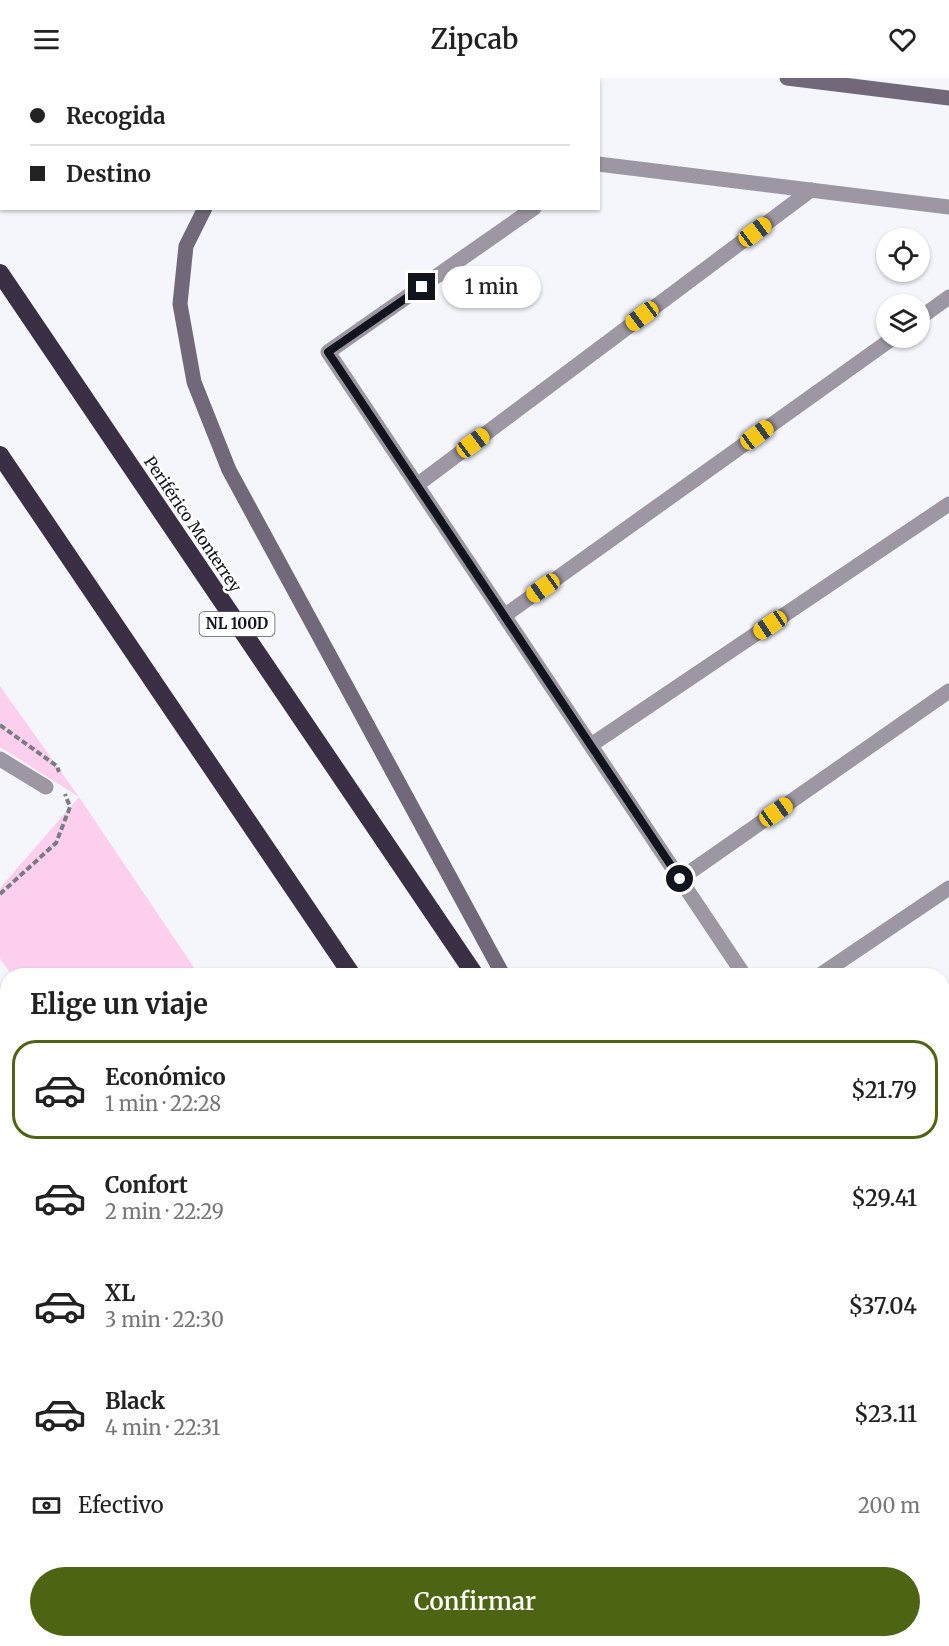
<!DOCTYPE html>
<html lang="es">
<head>
<meta charset="utf-8">
<style>
	body { margin:0; font-family:Merriweather,serif; background:#f2f2f2; color:#222; height:100vh; display:flex; flex-direction:column; font-size:22px; white-space:nowrap }
	* { box-sizing:border-box; margin:0 }
	p { font-size:20px; color:#767676 }
	.icon { flex:none; width:33px; height:33px; fill:none; stroke:currentColor; stroke-width:2; stroke-linecap:round; stroke-linejoin:round }
	.map { position:relative; flex:1; overflow:hidden }
	.details { position:absolute; left:0px; top:890px; width:950px; height:680px; display:flex; flex-direction:column; background:#fff; border-radius:24px 24px 0 0; box-shadow:0 2px 4px #0004 }
	.details>* { flex:none }
	.guide { position:absolute; left:0px; top:0px; width:600px; height:132px; box-shadow:0 2px 4px #0004; display:grid; align-content:center; height:132px; padding:0 30px; background:#fff }
	.buttons { position:absolute; left:876px; top:150px; display:grid; gap:12px }
	.buttons a { display:grid; place-items:center; width:54px; height:54px; border-radius:50%; background:#fff; box-shadow:0 2px 4px #0004; font-size:30px }
	.end { position:absolute; width:27px; height:27px; margin:-14px; border:8px solid #11131d; background:#fff; box-shadow:0 0 0 3px #fff }
	.from { border-radius:50% }
	.bubble { position:absolute; height:42px; border-radius:21px; background:#fff; box-shadow:0 2px 4px #0004; font-size:20px; font-weight:600; line-height:42px; text-align:center }
	.car { position:absolute; width:18px; height:36px; margin:-18px -9px; border-radius:8px; box-shadow:0 0 4px 2px #0007; background:linear-gradient(#f5c518 24%,#345 0 40%,#f5c518 0 76%,#345 0 86%,#f5c518 0) }
	.guide b { display:flex; align-items:center; gap:21px; height:57px; font-size:22px }
	.guide b+b { border-top:2px solid #e0e0e0 }
	.guide i { width:15px; height:15px; background:#222 }
	ul { padding:0; list-style:none }
	li { display:flex; align-items:center; gap:18px; height:99px; margin:0 12px 9px; padding:0 18px; border:3px solid transparent; border-radius:24px }
	li div { flex:1 }
	li b { display:block; font-size:22px }
	li em { font-style:normal; font-weight:600 }
	li.active { border-color:#4d6413 }
	li>.icon { width:54px; height:54px; stroke-width:1.5 }
	h2 { padding:0 30px; font-size:27px; line-height:72px }
	.pay { display:flex; align-items:center; gap:15px; height:66px; padding:0 30px; font-size:22px }
	.pay p { margin-inline-start:auto }
	.action { display:flex; gap:12px; margin-top:auto; padding:12px 30px }
	.action a { flex:1; height:69px; border-radius:36px; background:#4d6413; color:#fff; font-size:24px; font-weight:600; line-height:69px; text-align:center }
	header { display:flex; justify-content:space-between; align-items:center; height:78px; padding:0 30px; background:#fff; font-size:27px; font-weight:600 }
	.map>svg:first-child { display:block }
	.green { fill:#fdcfee }
	.lines { fill:none; stroke-linecap:round; stroke-linejoin:round }
	.path { stroke:#7a7c84; stroke-width:4; stroke-dasharray:6 3; stroke-linecap:butt }
	.minor { stroke:#9c97a2; stroke-width:15 }
	.secondary { stroke:#71697a; stroke-width:15 }
	.motorway { stroke:#3a2f45; stroke-width:18 }
	.route { stroke:#11131d; stroke-width:8 }
	.labels { text-anchor:middle; stroke-width:5; stroke-linejoin:round; paint-order:stroke }
	.shield { fill:#fff; stroke:#585a61; stroke-width:1.5 }
	.shield-label { font-size:15px; font-weight:bold; fill:#11131d }
	.street-label { font-size:16px; fill:#11131d; stroke:#fff }
</style>
</head>
<body>
<header><svg class="icon" aria-label="menu" viewBox="0 0 24 24"><path d="M4 6h16M4 12h16M4 18h16"/></svg>Zipcab<svg class="icon" aria-label="heart" viewBox="0 0 24 24"><path d="M12 20l-8-8c-3-5 5-10 8-4 3-6 11-1 8 4z"/></svg></header>
<div class="map">
<svg width="949" height="1568" viewBox="0 0 949 1568">
	<rect width="100%" height="100%" fill="#f5f6fc"/>
	<g class="green">
		<polygon points="0,608 79,719 199,897 12,897 0,881 0,810 79,719 0,669"/>
		<polygon points="469,1562 646,1562 650,1568 473,1568"/>
	</g>
	<g class="lines">
		<g class="path">
			<polyline points="0,647 57,688 59,694"/>
			<polyline points="0,816 56,765 70,729 65,716"/>
		</g>
		<g class="minor">
			<polyline points="598,86 949,129"/>
			<polyline points="534,130 328,274 744,897"/>
			<polyline points="920,240 949,219"/>
			<polyline points="417,407 811,112"/>
			<polyline points="504,538 893,260"/>
			<polyline points="591,667 949,426"/>
			<polyline points="0,681 46,709"/>
			<polyline points="680,801 949,613"/>
			<polyline points="820,897 949,810"/>
			<polyline points="0,1015 8,1027"/>
			<polyline points="0,1291 8,1302"/>
			<polyline points="0,1332 8,1319"/>
			<polyline points="0,1558 7,1568"/>
			<polyline points="191,1562 196,1568"/>
			<polyline points="371,1562 376,1568"/>
			<polyline points="331,1568 339,1562"/>
		</g>
		<g class="secondary">
			<polyline points="787,0 949,20"/>
			<polyline points="328,2 330,0"/>
			<polyline points="205,130 186,168 180,226 194,304 229,392 503,897"/>
		</g>
		<g class="motorway">
			<polyline points="0,195 475,897"/>
			<polyline points="0,377 352,897"/>
			<polyline points="806,1562 810,1568"/>
			<polyline points="929,1562 933,1568"/>
		</g>
	</g>
	<g class="lines">
		<polyline class="route" points="422,209 328,274 680,801"/>
	</g>
	<g class="labels">
		<rect class="shield" x="199.5" y="534" width="75" height="24" rx="4.5"/>
		<g class="shield-label">
			<text x="237" y="551">NL 100D</text>
		</g>
		<g class="street-label">
			<text transform="translate(193 446) rotate(56)" y="6">Periférico Monterrey</text>
		</g>
	</g>
</svg>
<div class="buttons">
<a><svg class="icon" aria-label="locate" viewBox="0 0 24 24"><circle cx="12" cy="12" r="6"/><path d="M12 2v4M12 18v4M2 12h4M18 12h4"/></svg></a>
<a><svg class="icon" aria-label="layers" viewBox="0 0 24 24"><path d="M12 4l9 5-9 5-9-5zM3 14l9 5 9-5"/></svg></a>
</div>
<i class="end from" style="left:680px;top:801px"></i>
<i class="end" style="left:422px;top:209px"></i>
<div class="bubble" style="left:442px;top:188px;width:99px">1 min</div>
<i class="car" style="left:755px;top:154px;rotate:53deg"></i>
<i class="car" style="left:642px;top:238px;rotate:233deg"></i>
<i class="car" style="left:757px;top:357px;rotate:54deg"></i>
<i class="car" style="left:473px;top:365px;rotate:53deg"></i>
<i class="car" style="left:543px;top:510px;rotate:235deg"></i>
<i class="car" style="left:770px;top:547px;rotate:236deg"></i>
<i class="car" style="left:776px;top:734px;rotate:55deg"></i>
<div class="guide">
<b><i class="from"></i>Recogida</b>
<b><i></i>Destino</b>
</div>
<section class="details">
<h2>Elige un viaje</h2>
<ul>
<li class="active"><svg class="icon" aria-label="car" viewBox="0 0 24 24"><path d="M5 17H2v-5l4-1 3-4h7l3 4 3 1v5h-3M9 17h6M6 11h13"/><circle cx="7" cy="17" r="2"/><circle cx="17" cy="17" r="2"/></svg><div><b>Económico</b><p>1 min · 22:28</p></div><em>$21.79</em></li>
<li><svg class="icon" aria-label="car" viewBox="0 0 24 24"><path d="M5 17H2v-5l4-1 3-4h7l3 4 3 1v5h-3M9 17h6M6 11h13"/><circle cx="7" cy="17" r="2"/><circle cx="17" cy="17" r="2"/></svg><div><b>Confort</b><p>2 min · 22:29</p></div><em>$29.41</em></li>
<li><svg class="icon" aria-label="car" viewBox="0 0 24 24"><path d="M5 17H2v-5l4-1 3-4h7l3 4 3 1v5h-3M9 17h6M6 11h13"/><circle cx="7" cy="17" r="2"/><circle cx="17" cy="17" r="2"/></svg><div><b>XL</b><p>3 min · 22:30</p></div><em>$37.04</em></li>
<li><svg class="icon" aria-label="car" viewBox="0 0 24 24"><path d="M5 17H2v-5l4-1 3-4h7l3 4 3 1v5h-3M9 17h6M6 11h13"/><circle cx="7" cy="17" r="2"/><circle cx="17" cy="17" r="2"/></svg><div><b>Black</b><p>4 min · 22:31</p></div><em>$23.11</em></li>
</ul>
<div class="pay"><svg class="icon" aria-label="cash" viewBox="0 0 24 24"><path d="M3 7h18v10H3z"/><circle cx="12" cy="12" r="2"/></svg>Efectivo<p>200 m</p></div>
<div class="action"><a>Confirmar</a></div>
</section>
</div>
</body>
</html>
